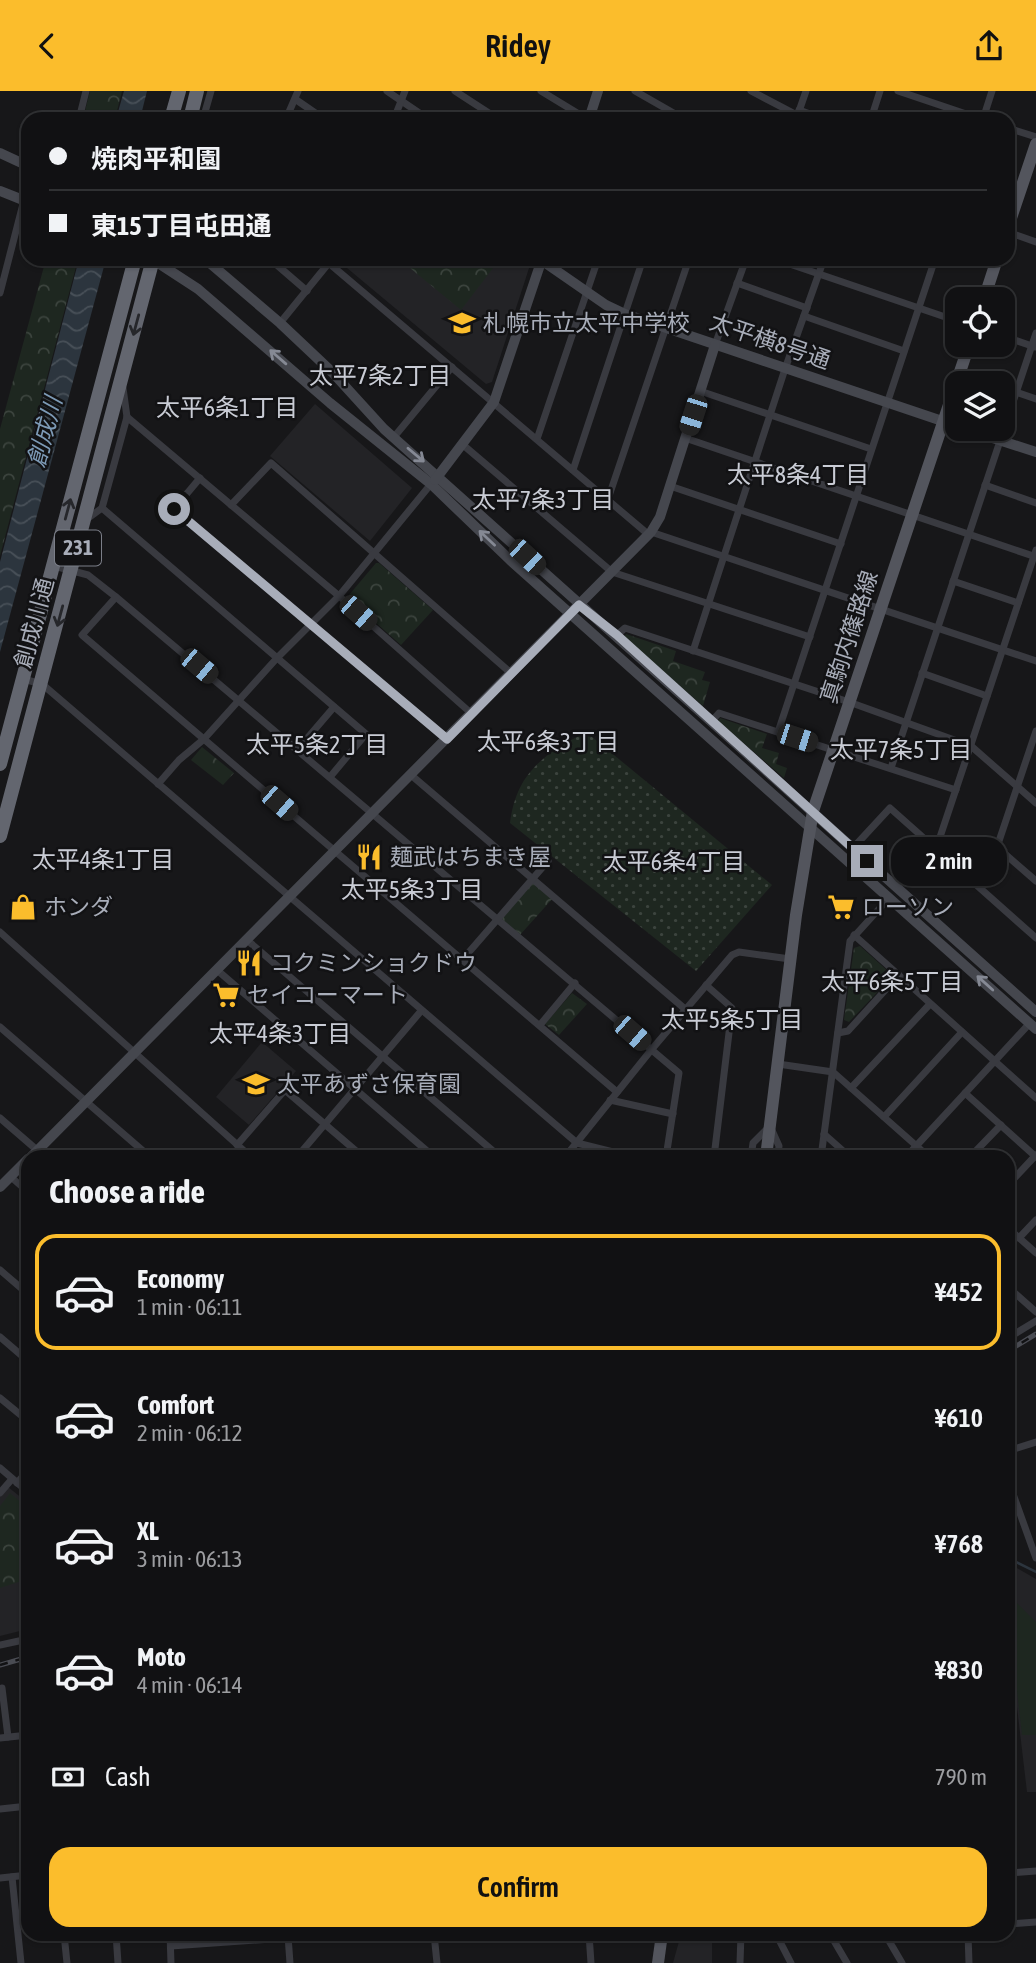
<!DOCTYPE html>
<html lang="en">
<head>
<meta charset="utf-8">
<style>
	body { margin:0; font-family:"Asap Condensed","Noto Sans JP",sans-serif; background:#1a1a1c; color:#f1f3f6; height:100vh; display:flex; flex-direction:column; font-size:26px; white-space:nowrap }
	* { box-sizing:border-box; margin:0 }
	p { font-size:23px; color:#9c9da0 }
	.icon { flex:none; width:38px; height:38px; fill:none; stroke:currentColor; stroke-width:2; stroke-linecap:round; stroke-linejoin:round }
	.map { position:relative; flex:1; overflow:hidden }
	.panel { position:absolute; left:21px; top:1059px; width:994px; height:791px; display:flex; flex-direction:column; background:#111113; border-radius:21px; box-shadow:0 2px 5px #0004,0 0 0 2px #303133 }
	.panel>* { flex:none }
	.hud { position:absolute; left:21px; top:21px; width:994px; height:154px; border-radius:21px; box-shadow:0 2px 5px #0004,0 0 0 2px #303133; display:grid; align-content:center; height:154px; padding:0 28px; background:#111113 }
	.controls { position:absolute; left:945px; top:196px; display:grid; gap:14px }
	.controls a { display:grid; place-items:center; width:70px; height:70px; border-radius:14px; background:#111113; box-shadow:0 2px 5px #0004,0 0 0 2px #303133; font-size:35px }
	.end { position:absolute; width:32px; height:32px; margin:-16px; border:9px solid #a8adb9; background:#111; box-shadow:0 0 0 4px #111 }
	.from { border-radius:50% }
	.bubble { position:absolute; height:49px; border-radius:21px; background:#111113; box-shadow:0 2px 5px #0004,0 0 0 2px #303133; font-size:23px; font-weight:600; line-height:49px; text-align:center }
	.car { position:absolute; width:21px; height:42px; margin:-21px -10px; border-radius:9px; box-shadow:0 0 5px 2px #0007; background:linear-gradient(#222 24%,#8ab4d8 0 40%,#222 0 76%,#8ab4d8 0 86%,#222 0) }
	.hud b { display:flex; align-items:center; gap:24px; height:66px; font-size:26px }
	.hud b+b { border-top:2px solid #303133 }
	.hud i { width:18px; height:18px; background:#f1f3f6 }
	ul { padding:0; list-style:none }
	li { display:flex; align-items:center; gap:21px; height:116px; margin:0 14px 10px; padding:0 14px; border:4px solid transparent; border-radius:21px }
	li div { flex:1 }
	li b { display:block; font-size:26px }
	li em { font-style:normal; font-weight:600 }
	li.selected { border-color:#fbbd2c }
	li>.icon { width:63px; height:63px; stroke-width:1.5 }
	h2 { padding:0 28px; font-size:32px; line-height:84px }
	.pay { display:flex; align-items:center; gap:18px; height:77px; padding:0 28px; font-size:26px }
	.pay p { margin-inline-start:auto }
	.action { display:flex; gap:14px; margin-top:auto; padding:14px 28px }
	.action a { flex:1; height:80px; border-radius:21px; background:#fbbd2c; color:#111; font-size:28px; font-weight:600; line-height:80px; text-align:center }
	header { display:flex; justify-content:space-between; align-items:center; height:91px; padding:0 28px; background:#fbbd2c; color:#111; font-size:32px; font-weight:600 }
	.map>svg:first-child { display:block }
	.built { fill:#232326 }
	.grass { fill:url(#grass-dots) }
	.park { fill:url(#park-crowns) }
	.pitch { fill:#1e2720 }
	.water { fill:url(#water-waves) }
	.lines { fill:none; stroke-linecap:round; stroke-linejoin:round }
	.stream { stroke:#2c353e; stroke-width:2.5 }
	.street { stroke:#393a40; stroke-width:7 }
	.secondary { stroke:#45474e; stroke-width:10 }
	.primary { stroke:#53555d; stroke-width:12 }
	.highway { stroke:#63666f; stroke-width:14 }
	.rail-casing { stroke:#4a4c53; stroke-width:5 }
	.rail { stroke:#121214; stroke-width:2.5; stroke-dasharray:8; stroke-linecap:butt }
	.oneway { stroke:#26272b }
	.oneway2 { stroke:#858994 }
	.route { stroke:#a8adb9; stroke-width:9 }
	.labels { text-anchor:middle; stroke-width:5; stroke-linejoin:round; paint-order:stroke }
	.shield { fill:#121214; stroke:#7b7e88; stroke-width:2 }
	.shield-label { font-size:21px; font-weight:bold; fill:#a8adb9 }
	.poi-label { font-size:23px; fill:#a8adb9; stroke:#121214; text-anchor:start }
	.street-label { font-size:23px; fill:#a8adb9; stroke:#121214 }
	.neighbourhood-label { font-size:24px; fill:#c9ccd5; stroke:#121214 }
	.water-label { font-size:24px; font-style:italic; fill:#7d9ab6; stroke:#121214 }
</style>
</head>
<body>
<header><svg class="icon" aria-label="back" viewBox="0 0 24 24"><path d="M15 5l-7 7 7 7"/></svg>Ridey<svg class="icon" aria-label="share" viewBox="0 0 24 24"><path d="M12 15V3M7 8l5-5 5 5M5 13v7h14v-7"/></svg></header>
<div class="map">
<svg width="1036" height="1872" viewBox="0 0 1036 1872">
	<defs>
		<pattern id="grass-dots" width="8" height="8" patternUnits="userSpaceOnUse" patternTransform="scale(1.75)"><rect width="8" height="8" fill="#1e2720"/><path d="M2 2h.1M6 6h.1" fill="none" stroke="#3c443e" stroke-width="1.8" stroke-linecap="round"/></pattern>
		<pattern id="park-crowns" width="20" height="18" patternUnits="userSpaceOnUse" patternTransform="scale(1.75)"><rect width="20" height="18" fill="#1e2720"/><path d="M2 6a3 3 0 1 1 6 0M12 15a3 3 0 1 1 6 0" fill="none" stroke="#3c443e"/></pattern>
		<pattern id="water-waves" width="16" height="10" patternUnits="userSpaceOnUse" patternTransform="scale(1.75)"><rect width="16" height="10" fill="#2c353e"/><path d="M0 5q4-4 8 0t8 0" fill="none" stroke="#485058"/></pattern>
	</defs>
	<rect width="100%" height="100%" fill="#171719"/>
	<g class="built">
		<polygon points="340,168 532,168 492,291 486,293 341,172"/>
		<polygon points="315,313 412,397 370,450 270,365"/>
		<polygon points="262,951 296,980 249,1034 216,1006"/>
		<polygon points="8,1396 28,1412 28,1538 0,1545 0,1406"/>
		<polygon points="1008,1472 1036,1488 1036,1701 1027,1701 1008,1540"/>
		<polygon points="681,1843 712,1843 712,1872 673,1872"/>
	</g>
	<path class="grass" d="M 586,641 L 772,794 L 696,880 L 510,732 C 516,682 545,662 586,641 Z"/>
	<g class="park">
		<polygon points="90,0 122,0 115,28 83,28"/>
		<polygon points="46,168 78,168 0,465 0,338"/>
		<polygon points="399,168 500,168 461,219"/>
		<polygon points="376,472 379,472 433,519 401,554 349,508 349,504"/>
		<polygon points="626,543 676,560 673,570 705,581 702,589 710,591 703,615 624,546"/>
		<polygon points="720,627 767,643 762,657 779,662 776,673 787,677 784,687 718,630"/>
		<polygon points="202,656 234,682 223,694 191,669"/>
		<polygon points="533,788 554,806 519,845 498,827"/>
		<polygon points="860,855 891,883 891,887 849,931 844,929 854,857"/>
		<polygon points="572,902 587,913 559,944 545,933"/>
		<polygon points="10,1402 28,1417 28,1488 0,1497 0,1415"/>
	</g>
	<polygon class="pitch" points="1015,1510 1036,1531 1036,1644 1022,1644 1008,1522 1008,1511"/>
	<g class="water">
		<polygon points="124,0 147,0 140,28 116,28"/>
		<polygon points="79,168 106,168 0,561 0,471"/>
	</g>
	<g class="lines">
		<polyline class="stream" points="1008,1467 1036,1481"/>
		<g class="street">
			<polyline points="387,0 428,28"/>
			<polyline points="455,0 498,28"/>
			<polyline points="541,0 587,28"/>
			<polyline points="635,0 684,28"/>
			<polyline points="751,0 797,24"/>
			<polyline points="898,0 981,28"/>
			<polyline points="295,8 324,28"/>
			<polyline points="799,19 824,28"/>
			<polyline points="797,26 806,0"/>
			<polyline points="79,28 86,0"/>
			<polyline points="203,28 211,0"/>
			<polyline points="286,28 298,0"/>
			<polyline points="394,28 405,0"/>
			<polyline points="871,28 880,0"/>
			<polyline points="983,28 992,0"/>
			<polyline points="1008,37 1036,46"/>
			<polyline points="1008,141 1036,151"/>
			<polyline points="270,168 307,200"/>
			<polyline points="324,168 649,444"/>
			<polyline points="775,168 957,230"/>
			<polyline points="737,192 807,217"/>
			<polyline points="0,202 24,109 28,105"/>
			<polyline points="804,225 904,260"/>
			<polyline points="280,232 332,168"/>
			<polyline points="1003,245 1035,256"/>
			<polyline points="715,254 746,168"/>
			<polyline points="700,300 871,358"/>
			<polyline points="1016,301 1036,308"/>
			<polyline points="127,326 339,505 472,623"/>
			<polyline points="394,346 452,276"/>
			<polyline points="685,347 1036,466"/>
			<polyline points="537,348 598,168"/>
			<polyline points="462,353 612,481 810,546"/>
			<polyline points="573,379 643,168"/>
			<polyline points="200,387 174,418 447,648"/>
			<polyline points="985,394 1036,412"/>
			<polyline points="670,395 841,453"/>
			<polyline points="608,408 689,168"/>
			<polyline points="231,414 271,372 512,583"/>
			<polyline points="102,417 366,643 330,686"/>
			<polyline points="87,428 102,417 127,326 123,297"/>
			<polyline points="651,441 1036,570"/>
			<polyline points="54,475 88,484 116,506 679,982 666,1066"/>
			<polyline points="953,490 1018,512"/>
			<polyline points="116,506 82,544 617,1001"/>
			<polyline points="617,544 625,537 849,611 971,655 1036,712"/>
			<polyline points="693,560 785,278 824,168"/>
			<polyline points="922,582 987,605"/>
			<polyline points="23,588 42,593 577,1052 633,1066"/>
			<polyline points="711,631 719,622 956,699"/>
			<polyline points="1036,640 997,756 1036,790"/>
			<polyline points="778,641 935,168"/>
			<polyline points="298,658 334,616"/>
			<polyline points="891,677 1036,242"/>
			<polyline points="411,684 685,918"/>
			<polyline points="158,693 179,669 204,648 277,567 339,505 431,393"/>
			<polyline points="853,757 890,717 1036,847"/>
			<polyline points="896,796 938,752 1036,459"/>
			<polyline points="0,841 251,1066"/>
			<polyline points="854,844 1036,1007"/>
			<polyline points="247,849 500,1066"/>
			<polyline points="463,868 548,770"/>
			<polyline points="217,879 434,1066"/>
			<polyline points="706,894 732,917 714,1066"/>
			<polyline points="540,934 575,892"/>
			<polyline points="0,936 150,1066"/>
			<polyline points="838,942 848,940 899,884"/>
			<polyline points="778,973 833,981 929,1066"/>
			<polyline points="851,997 930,913"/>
			<polyline points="965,1002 1036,1066"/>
			<polyline points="610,1009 673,1023"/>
			<polyline points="884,1026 962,941"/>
			<polyline points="0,1027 45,1066"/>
			<polyline points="824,1043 850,1066"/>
			<polyline points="237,1054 285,999 363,1066"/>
			<polyline points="297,1066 421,920"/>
			<polyline points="565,1066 652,958 732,864 739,861 790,868"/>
			<polyline points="751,1066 753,1052 770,1035 779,1055 778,1066"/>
			<polyline points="821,1066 850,850 889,807"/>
			<polyline points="906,1066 1030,932"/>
			<polyline points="970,1066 1001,1034"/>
			<polyline points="11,1086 28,1101"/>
			<polyline points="1008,1094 1036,1064"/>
			<polyline points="1008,1137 1036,1162"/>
			<polyline points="1019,1147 1036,1129"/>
			<polyline points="0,1179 28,1203"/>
			<polyline points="1008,1196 1036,1221"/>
			<polyline points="0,1246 28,1270"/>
			<polyline points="1008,1247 1036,1230"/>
			<polyline points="0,1307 28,1330"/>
			<polyline points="1008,1360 1036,1351"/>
			<polyline points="0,1377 28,1401"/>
			<polyline points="1008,1389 1036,1467"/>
			<polyline points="17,1392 28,1379"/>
			<polyline points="0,1402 12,1388"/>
			<polyline points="0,1554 28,1548"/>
			<polyline points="2,1597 8,1646"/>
			<polyline points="0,1647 28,1644"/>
			<polyline points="0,1718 28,1715"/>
			<polyline points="1008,1753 1011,1782"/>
			<polyline points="1009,1782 1036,1780"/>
			<polyline points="12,1786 21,1872"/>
			<polyline points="0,1787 28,1784"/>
			<polyline points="1008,1833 1036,1831"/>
			<polyline points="64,1843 67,1872"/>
			<polyline points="116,1843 118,1872"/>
			<polyline points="170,1843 171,1872"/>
			<polyline points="434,1843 437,1872"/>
			<polyline points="589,1843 591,1872"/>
			<polyline points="776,1843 791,1872"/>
			<polyline points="830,1843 847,1872"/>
			<polyline points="885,1843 902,1872"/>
			<polyline points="968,1843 969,1872"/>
			<polyline points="288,1845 290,1872"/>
			<polyline points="171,1855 341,1843"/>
			<polyline points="740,1872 741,1843"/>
		</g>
		<g class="secondary">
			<polyline points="589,28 598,0"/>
			<polyline points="0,62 28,75"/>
			<polyline points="0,100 28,111"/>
			<polyline points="152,168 198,198 330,312 431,393 510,469 1036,938"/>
			<polyline points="205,168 280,232 333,282 384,338 1036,921"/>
			<polyline points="541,169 606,214 625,223 957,335"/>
			<polyline points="965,338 1036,361"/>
			<polyline points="435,389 494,311 542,168"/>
			<polyline points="31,1066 651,441 660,426 715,254"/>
			<polyline points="0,1096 28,1068"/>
		</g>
		<g class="primary">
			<polyline points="1008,136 1036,53"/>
			<polyline points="984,208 997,168"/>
			<polyline points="766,1066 796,824 813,720 969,254"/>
			<polyline points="658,1872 662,1843"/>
		</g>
		<g class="highway">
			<polyline points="171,28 179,0"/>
			<polyline points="190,28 197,0"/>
			<polyline points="0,673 135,168"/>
			<polyline points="0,745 153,168"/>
		</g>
		<g class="rail-casing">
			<g id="rail">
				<polyline points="1008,1260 1036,1243"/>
				<polyline points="0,1574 28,1566"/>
			</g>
		</g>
		<use href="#rail" class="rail"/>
	</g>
	<defs><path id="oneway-shaft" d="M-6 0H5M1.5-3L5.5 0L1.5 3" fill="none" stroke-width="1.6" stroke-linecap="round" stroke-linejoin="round" transform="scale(1.75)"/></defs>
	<g class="oneway">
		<use href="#oneway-shaft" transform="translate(136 234) rotate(105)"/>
		<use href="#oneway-shaft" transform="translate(68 418) rotate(-75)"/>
		<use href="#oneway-shaft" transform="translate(60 525) rotate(105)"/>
	</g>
	<g class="oneway2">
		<use href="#oneway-shaft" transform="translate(278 266) rotate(-139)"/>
		<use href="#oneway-shaft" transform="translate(416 364) rotate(40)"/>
		<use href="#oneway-shaft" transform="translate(487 447) rotate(-137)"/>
		<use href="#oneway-shaft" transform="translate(985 892) rotate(-138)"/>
	</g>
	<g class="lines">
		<polyline class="route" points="174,418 447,648 579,514 617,544 867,770"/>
	</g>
	<defs>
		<g id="school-bare" transform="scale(2.1)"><path d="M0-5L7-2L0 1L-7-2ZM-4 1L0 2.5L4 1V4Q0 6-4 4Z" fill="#fbbd2c" stroke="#121214" stroke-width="2.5" paint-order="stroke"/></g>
		<g id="restaurant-bare" transform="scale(2.1)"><path d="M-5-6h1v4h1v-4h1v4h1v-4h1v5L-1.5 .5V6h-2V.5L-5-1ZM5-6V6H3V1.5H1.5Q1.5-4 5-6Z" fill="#fbbd2c" stroke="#121214" stroke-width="2.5" paint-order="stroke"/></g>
		<g id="shop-bare" transform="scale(2.1)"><path d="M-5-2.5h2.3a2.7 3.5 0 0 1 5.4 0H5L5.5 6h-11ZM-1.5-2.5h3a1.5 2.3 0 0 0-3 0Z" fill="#fbbd2c" stroke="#121214" stroke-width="2.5" paint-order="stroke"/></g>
		<g id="supermarket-bare" transform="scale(2.1)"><path d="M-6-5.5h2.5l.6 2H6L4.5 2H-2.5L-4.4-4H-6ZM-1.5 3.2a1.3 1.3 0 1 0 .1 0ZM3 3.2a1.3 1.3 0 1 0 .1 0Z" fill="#fbbd2c" stroke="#121214" stroke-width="2.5" paint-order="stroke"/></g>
	</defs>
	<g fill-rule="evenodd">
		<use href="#school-bare" x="462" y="232"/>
		<use href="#restaurant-bare" x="369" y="766"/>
		<use href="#shop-bare" x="23" y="816"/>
		<use href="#supermarket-bare" x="841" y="816"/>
		<use href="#restaurant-bare" x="249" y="872"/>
		<use href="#supermarket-bare" x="226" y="904"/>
		<use href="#school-bare" x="256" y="993"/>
	</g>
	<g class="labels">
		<rect class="shield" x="55" y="439.5" width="46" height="35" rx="5"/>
		<g class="shield-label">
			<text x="78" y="464">231</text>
		</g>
		<g class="poi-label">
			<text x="483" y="240">札幌市立太平中学校</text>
			<text x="390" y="774">麺武はちまき屋</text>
			<text x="44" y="824">ホンダ</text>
			<text x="862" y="824">ローソン</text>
			<text x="270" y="880">コクミンショクドウ</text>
			<text x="247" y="912">セイコーマート</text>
			<text x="277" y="1001">太平あずさ保育園</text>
		</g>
		<g class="street-label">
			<text transform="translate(770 250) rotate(19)" y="8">太平横8号通</text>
			<text transform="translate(34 532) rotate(-75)" y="8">創成川通</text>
			<text transform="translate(849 546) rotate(-72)" y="8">真駒内篠路線</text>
		</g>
		<g class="neighbourhood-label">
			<text x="380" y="293">太平7条2丁目</text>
			<text x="227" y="325">太平6条1丁目</text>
			<text x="798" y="392">太平8条4丁目</text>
			<text x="543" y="417">太平7条3丁目</text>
			<text x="548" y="659">太平6条3丁目</text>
			<text x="317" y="662">太平5条2丁目</text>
			<text x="901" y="667">太平7条5丁目</text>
			<text x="103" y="777">太平4条1丁目</text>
			<text x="674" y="779">太平6条4丁目</text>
			<text x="412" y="807">太平5条3丁目</text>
			<text x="892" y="899">太平6条5丁目</text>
			<text x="732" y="937">太平5条5丁目</text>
			<text x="280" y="951">太平4条3丁目</text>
		</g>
		<g class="water-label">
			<text transform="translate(45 341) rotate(-75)" y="8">創成川</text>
		</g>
	</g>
</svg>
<div class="controls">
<a><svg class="icon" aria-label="locate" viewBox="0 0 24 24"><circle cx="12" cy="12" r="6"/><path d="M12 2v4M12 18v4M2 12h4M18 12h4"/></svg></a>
<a><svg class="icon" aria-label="layers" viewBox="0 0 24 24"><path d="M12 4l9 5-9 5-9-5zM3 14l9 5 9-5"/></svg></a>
</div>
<i class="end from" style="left:174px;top:418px"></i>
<i class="end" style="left:867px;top:770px"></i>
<div class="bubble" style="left:891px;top:746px;width:116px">2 min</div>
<i class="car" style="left:693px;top:324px;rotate:198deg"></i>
<i class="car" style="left:527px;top:466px;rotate:133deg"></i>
<i class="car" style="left:358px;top:522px;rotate:131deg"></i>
<i class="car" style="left:199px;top:575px;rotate:130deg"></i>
<i class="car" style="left:797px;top:647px;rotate:108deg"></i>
<i class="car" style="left:279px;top:712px;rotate:131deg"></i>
<i class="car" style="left:632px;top:942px;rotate:131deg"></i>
<div class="hud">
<b><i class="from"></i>焼肉平和園</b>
<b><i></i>東15丁目屯田通</b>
</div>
<section class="panel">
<h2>Choose a ride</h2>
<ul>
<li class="selected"><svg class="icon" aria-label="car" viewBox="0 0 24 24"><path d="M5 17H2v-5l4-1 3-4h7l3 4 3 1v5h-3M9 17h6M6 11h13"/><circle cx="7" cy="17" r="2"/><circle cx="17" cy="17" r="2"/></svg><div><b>Economy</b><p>1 min · 06:11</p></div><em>¥452</em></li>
<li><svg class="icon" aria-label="car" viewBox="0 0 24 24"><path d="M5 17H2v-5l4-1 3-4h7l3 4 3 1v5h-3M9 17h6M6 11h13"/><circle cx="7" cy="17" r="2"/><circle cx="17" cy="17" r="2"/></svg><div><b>Comfort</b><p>2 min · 06:12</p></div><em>¥610</em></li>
<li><svg class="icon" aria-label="car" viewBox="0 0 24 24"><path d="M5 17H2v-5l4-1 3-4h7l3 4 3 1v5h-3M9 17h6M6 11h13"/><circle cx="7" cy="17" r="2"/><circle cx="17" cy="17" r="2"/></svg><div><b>XL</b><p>3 min · 06:13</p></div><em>¥768</em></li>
<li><svg class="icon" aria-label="car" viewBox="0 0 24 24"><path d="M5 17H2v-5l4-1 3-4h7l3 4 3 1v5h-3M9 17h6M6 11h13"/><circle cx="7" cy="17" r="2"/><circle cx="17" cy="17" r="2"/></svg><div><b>Moto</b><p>4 min · 06:14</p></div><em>¥830</em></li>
</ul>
<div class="pay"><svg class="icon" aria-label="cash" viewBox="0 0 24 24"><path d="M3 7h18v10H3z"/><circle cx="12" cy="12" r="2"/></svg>Cash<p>790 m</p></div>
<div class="action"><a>Confirm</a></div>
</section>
</div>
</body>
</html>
